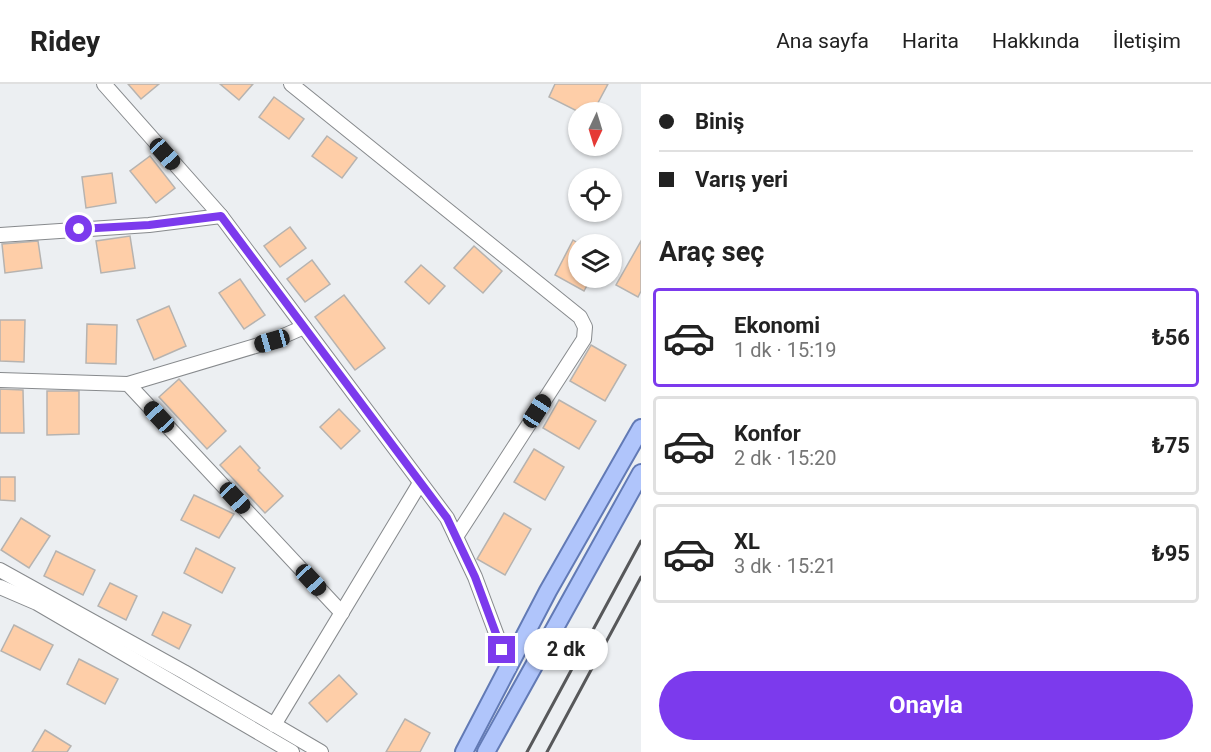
<!DOCTYPE html>
<html lang="tr">
<head>
<meta charset="utf-8">
<style>
	body { margin:0; font-family:Roboto,sans-serif; background:#f6f6f6; color:#222; height:100vh; display:flex; flex-direction:column; font-size:22px; white-space:nowrap }
	* { box-sizing:border-box; margin:0 }
	p { font-size:20px; color:#767676 }
	.icon { flex:none; width:33px; height:33px; fill:none; stroke:currentColor; stroke-width:2; stroke-linecap:round; stroke-linejoin:round }
	.map { position:relative; flex:1; overflow:hidden }
	.details { display:flex; flex-direction:column; background:#fff; width:570px }
	.details>* { flex:none }
	.guide { display:grid; align-content:center; height:132px; padding:0 18px; background:#fff }
	.needle { width:39px; rotate:184deg }
	.buttons { position:absolute; left:568px; top:18px; display:grid; gap:12px }
	.buttons a { display:grid; place-items:center; width:54px; height:54px; border-radius:50%; background:#fff; box-shadow:0 2px 4px #0004; font-size:30px }
	.end { position:absolute; width:27px; height:27px; margin:-14px; border:8px solid #7c3aed; background:#fff; box-shadow:0 0 0 3px #fff }
	.from { border-radius:50% }
	.bubble { position:absolute; height:42px; border-radius:21px; background:#fff; box-shadow:0 2px 4px #0004; font-size:20px; font-weight:700; line-height:42px; text-align:center }
	.car { position:absolute; width:18px; height:36px; margin:-18px -9px; border-radius:8px; box-shadow:0 0 4px 2px #0007; background:linear-gradient(#222 24%,#8ab4d8 0 40%,#222 0 76%,#8ab4d8 0 86%,#222 0) }
	.guide b { display:flex; align-items:center; gap:21px; height:57px; font-size:22px }
	.guide b+b { border-top:2px solid #e0e0e0 }
	.guide i { width:15px; height:15px; background:#222 }
	ul { padding:0; list-style:none }
	li { display:flex; align-items:center; gap:18px; height:99px; margin:0 12px 9px; padding:0 6px; border:3px solid #e0e0e0; border-radius:6px }
	li div { flex:1 }
	li b { display:block; font-size:22px }
	li em { font-style:normal; font-weight:700 }
	li.selected { border-color:#7c3aed }
	li>.icon { width:54px; height:54px; stroke-width:1.5 }
	h2 { padding:0 18px; font-size:27px; line-height:72px }
	.primary-button { display:flex; gap:12px; margin-top:auto; padding:12px 18px }
	.primary-button a { flex:1; height:69px; border-radius:36px; background:#7c3aed; color:#fff; font-size:24px; font-weight:700; line-height:69px; text-align:center }
	header { display:flex; align-items:center; gap:36px; box-sizing:border-box; height:84px; padding:0 30px; background:#fff; border-bottom:2px solid #e0e0e0 }
	header strong { font-size:28px }
	nav { display:flex; gap:33px; margin-inline-start:auto; font-size:21px }
	main { display:flex; flex:1; min-height:0 }
	.map>svg:first-child { display:block }
	.building { fill:#fecea8; stroke:#b6b3b0; stroke-width:1.5 }
	.lines { fill:none; stroke-linecap:round; stroke-linejoin:round }
	.minor-casing { stroke:#878a8d; stroke-width:16 }
	.major-casing { stroke:#627ab5; stroke-width:20 }
	.minor { stroke:#fff; stroke-width:14 }
	.major { stroke:#b0c5fb; stroke-width:16 }
	.rail { stroke:#57585a; stroke-width:3 }
	.route { stroke:#7c3aed; stroke-width:8 }
</style>
</head>
<body>
<header>
<strong>Ridey</strong>
<nav><a>Ana sayfa</a><a>Harita</a><a>Hakkında</a><a>İletişim</a></nav>
</header>
<main>
<div class="map">
<svg width="641" height="668" viewBox="0 0 641 668">
	<rect width="100%" height="100%" fill="#eceff2"/>
	<g class="building">
		<polygon points="128,0 159,0 141,15"/>
		<polygon points="220,0 253,0 239,16"/>
		<polygon points="555,0 608,0 593,28 579,28 549,13"/>
		<polygon points="274,13 304,35 289,55 259,33"/>
		<polygon points="327,52 357,74 342,94 312,72"/>
		<polygon points="150,72 175,104 156,119 130,87"/>
		<polygon points="112,89 116,119 86,124 82,93"/>
		<polygon points="290,143 306,164 280,183 264,162"/>
		<polygon points="130,152 135,184 101,189 96,157"/>
		<polygon points="573,156 579,160 579,194 591,194 584,207 555,191"/>
		<polygon points="38,157 42,184 5,189 2,160"/>
		<polygon points="641,157 641,207 638,213 616,201"/>
		<polygon points="474,162 502,187 483,209 454,184"/>
		<polygon points="312,176 330,200 305,218 287,195"/>
		<polygon points="421,181 445,202 429,220 405,198"/>
		<polygon points="240,195 265,231 244,245 219,209"/>
		<polygon points="344,211 385,264 355,286 315,233"/>
		<polygon points="169,222 186,262 154,276 137,236"/>
		<polygon points="0,236 25,236 24,278 0,277"/>
		<polygon points="87,240 117,241 116,280 86,279"/>
		<polygon points="591,261 626,281 605,317 570,297"/>
		<polygon points="179,295 226,347 207,365 159,313"/>
		<polygon points="0,305 23,306 24,349 0,349"/>
		<polygon points="47,307 79,307 79,350 47,351"/>
		<polygon points="559,316 596,337 579,365 543,344"/>
		<polygon points="339,325 360,347 341,365 320,343"/>
		<polygon points="240,362 260,384 258,386 283,412 265,429 220,381"/>
		<polygon points="534,365 564,383 545,416 514,398"/>
		<polygon points="0,393 15,393 15,417 0,416"/>
		<polygon points="194,411 234,430 219,454 181,436"/>
		<polygon points="504,429 531,445 505,491 477,475"/>
		<polygon points="21,434 50,452 29,484 1,466"/>
		<polygon points="196,464 235,484 222,509 184,489"/>
		<polygon points="56,467 95,486 83,511 44,492"/>
		<polygon points="110,499 137,512 126,536 98,522"/>
		<polygon points="163,528 191,541 179,565 152,551"/>
		<polygon points="14,541 53,561 40,586 1,567"/>
		<polygon points="79,575 118,595 105,620 67,600"/>
		<polygon points="339,591 357,610 327,638 309,619"/>
		<polygon points="405,635 430,649 420,668 386,668"/>
		<polygon points="45,646 71,662 67,668 32,668"/>
	</g>
	<g class="lines">
		<g class="minor-casing">
			<g id="minor">
				<polyline points="104,0 221,132 447,434 475,493 509,584"/>
				<polyline points="291,0 580,233 585,243 584,255 456,453"/>
				<polyline points="0,151 149,141 221,132"/>
				<polyline points="0,296 128,300 342,529"/>
				<polyline points="128,300 272,257 304,243"/>
				<polyline points="0,486 184,588 321,668"/>
				<polyline points="0,503 37,519 292,668"/>
				<polyline points="274,641 420,399"/>
			</g>
		</g>
		<g class="major-casing">
			<g id="major">
				<polyline points="464,668 548,507 641,344"/>
				<polyline points="486,668 641,389"/>
			</g>
		</g>
		<use href="#minor" class="minor"/>
		<use href="#major" class="major"/>
		<g class="rail">
			<polyline points="527,668 641,457"/>
			<polyline points="547,668 641,493"/>
		</g>
	</g>
	<g class="lines">
		<polyline class="route" points="79,145 149,141 221,132 447,434 475,493 502,566"/>
	</g>
</svg>
<div class="buttons">
<a><svg class="needle" viewBox="-14 -14 28 28"><path d="M0-13l5 13h-10z" fill="#e53935"/><path d="M0 13l5-13h-10z" fill="#767676"/></svg></a>
<a><svg class="icon" aria-label="locate" viewBox="0 0 24 24"><circle cx="12" cy="12" r="6"/><path d="M12 2v4M12 18v4M2 12h4M18 12h4"/></svg></a>
<a><svg class="icon" aria-label="layers" viewBox="0 0 24 24"><path d="M12 4l9 5-9 5-9-5zM3 14l9 5 9-5"/></svg></a>
</div>
<i class="end from" style="left:79px;top:145px"></i>
<i class="end" style="left:502px;top:566px"></i>
<div class="bubble" style="left:524px;top:544px;width:84px">2 dk</div>
<i class="car" style="left:165px;top:70px;rotate:138deg"></i>
<i class="car" style="left:272px;top:257px;rotate:254deg"></i>
<i class="car" style="left:537px;top:327px;rotate:33deg"></i>
<i class="car" style="left:159px;top:333px;rotate:317deg"></i>
<i class="car" style="left:235px;top:414px;rotate:137deg"></i>
<i class="car" style="left:311px;top:496px;rotate:137deg"></i>
</div>
<section class="details">
<div class="guide">
<b><i class="from"></i>Biniş</b>
<b><i></i>Varış yeri</b>
</div>
<h2>Araç seç</h2>
<ul>
<li class="selected"><svg class="icon" aria-label="car" viewBox="0 0 24 24"><path d="M5 17H2v-5l4-1 3-4h7l3 4 3 1v5h-3M9 17h6M6 11h13"/><circle cx="7" cy="17" r="2"/><circle cx="17" cy="17" r="2"/></svg><div><b>Ekonomi</b><p>1 dk · 15:19</p></div><em>₺56</em></li>
<li><svg class="icon" aria-label="car" viewBox="0 0 24 24"><path d="M5 17H2v-5l4-1 3-4h7l3 4 3 1v5h-3M9 17h6M6 11h13"/><circle cx="7" cy="17" r="2"/><circle cx="17" cy="17" r="2"/></svg><div><b>Konfor</b><p>2 dk · 15:20</p></div><em>₺75</em></li>
<li><svg class="icon" aria-label="car" viewBox="0 0 24 24"><path d="M5 17H2v-5l4-1 3-4h7l3 4 3 1v5h-3M9 17h6M6 11h13"/><circle cx="7" cy="17" r="2"/><circle cx="17" cy="17" r="2"/></svg><div><b>XL</b><p>3 dk · 15:21</p></div><em>₺95</em></li>
</ul>
<div class="primary-button"><a>Onayla</a></div>
</section>
</main>
</body>
</html>
